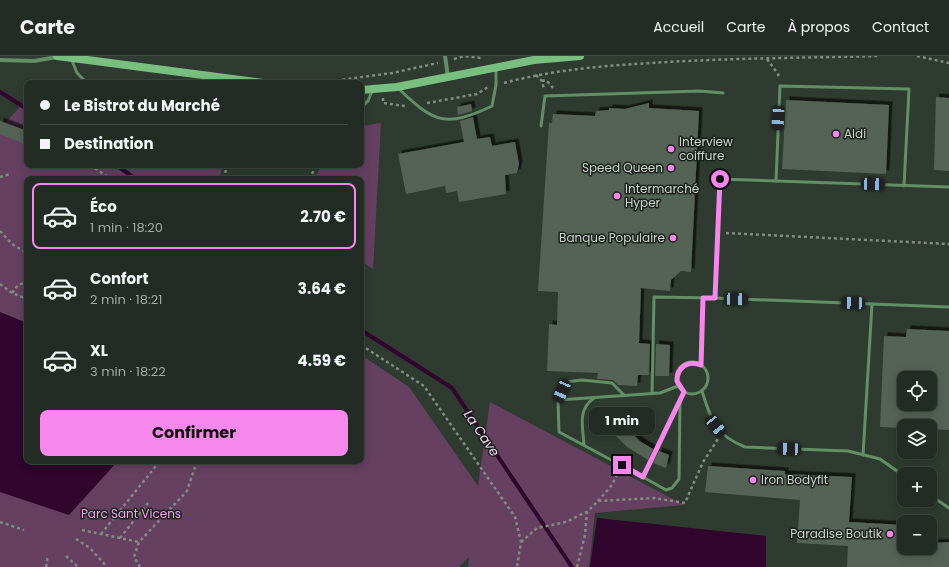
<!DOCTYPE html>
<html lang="fr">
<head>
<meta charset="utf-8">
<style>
	body { margin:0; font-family:Poppins,sans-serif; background:#2f3831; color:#f1f3f6; height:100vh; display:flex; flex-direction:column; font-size:15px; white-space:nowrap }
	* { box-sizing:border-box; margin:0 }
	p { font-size:13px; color:#a3a7a6 }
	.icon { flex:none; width:22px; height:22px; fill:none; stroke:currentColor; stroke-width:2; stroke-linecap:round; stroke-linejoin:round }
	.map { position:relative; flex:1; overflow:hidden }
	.side { position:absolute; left:24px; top:120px; width:340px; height:288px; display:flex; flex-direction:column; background:#232c24; border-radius:8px; box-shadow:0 2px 10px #0003,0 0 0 1px #404841 }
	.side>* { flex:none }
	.guide { position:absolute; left:24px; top:24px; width:340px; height:88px; border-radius:8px; box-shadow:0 2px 10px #0003,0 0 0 1px #404841; display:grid; align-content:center; height:88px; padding:0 16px; background:#232c24 }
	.buttons { position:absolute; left:897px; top:315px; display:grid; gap:8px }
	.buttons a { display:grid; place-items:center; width:40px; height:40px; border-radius:8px; background:#232c24; box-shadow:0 2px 10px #0003,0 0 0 1px #404841; font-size:20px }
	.end { position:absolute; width:18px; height:18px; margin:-9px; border:5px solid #f688ed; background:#111; box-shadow:0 0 0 2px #111 }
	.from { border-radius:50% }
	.bubble { position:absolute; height:28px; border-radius:8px; background:#232c24; box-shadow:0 2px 10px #0003,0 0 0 1px #404841; font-size:13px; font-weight:700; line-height:28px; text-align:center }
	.car { position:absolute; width:12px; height:24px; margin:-12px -6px; border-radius:5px; box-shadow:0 0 3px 1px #0007; background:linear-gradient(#222 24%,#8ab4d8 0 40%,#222 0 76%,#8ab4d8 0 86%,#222 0) }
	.guide b { display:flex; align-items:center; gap:14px; height:38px; font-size:15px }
	.guide b+b { border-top:1px solid #404841 }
	.guide i { width:10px; height:10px; background:#f1f3f6 }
	ul { padding:7px 0 0; list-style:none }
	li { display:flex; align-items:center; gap:12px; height:66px; margin:0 8px 6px; padding:0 8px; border:2px solid transparent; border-radius:8px }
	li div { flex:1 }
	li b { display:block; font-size:15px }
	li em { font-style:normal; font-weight:700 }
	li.active { border-color:#f688ed }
	li>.icon { width:36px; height:36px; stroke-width:1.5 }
	.primary-button { display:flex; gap:8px; margin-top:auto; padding:8px 16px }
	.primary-button a { flex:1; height:46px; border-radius:8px; background:#f688ed; color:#111; font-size:16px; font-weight:700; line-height:46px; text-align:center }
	header { display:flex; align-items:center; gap:24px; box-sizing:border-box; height:56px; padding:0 20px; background:#232c24; border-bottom:1px solid #404841 }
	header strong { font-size:19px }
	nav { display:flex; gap:22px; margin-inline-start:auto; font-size:14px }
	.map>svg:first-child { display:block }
	.green { fill:#654061 }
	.water { fill:#30052e }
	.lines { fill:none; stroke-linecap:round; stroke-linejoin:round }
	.stream { stroke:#30052e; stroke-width:4 }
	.building { fill:#556256; fill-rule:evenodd; filter:url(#shadow) }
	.path { stroke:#828c83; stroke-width:2.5; stroke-dasharray:3 3; stroke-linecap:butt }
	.lane { stroke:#638f67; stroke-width:3 }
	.street { stroke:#638f67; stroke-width:4 }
	.secondary { stroke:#79bf80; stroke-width:8 }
	.route { stroke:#f688ed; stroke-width:5 }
	.poi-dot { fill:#f688ed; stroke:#1b211c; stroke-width:1.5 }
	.labels { text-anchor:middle; stroke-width:3; stroke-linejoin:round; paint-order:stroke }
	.poi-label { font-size:12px; fill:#ced5ce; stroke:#1b211c; text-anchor:start }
	.park-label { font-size:12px; fill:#f9a3f1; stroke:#1b211c }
	.water-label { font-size:13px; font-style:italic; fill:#f5d2f1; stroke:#1b211c }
</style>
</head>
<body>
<header>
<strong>Carte</strong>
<nav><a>Accueil</a><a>Carte</a><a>À propos</a><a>Contact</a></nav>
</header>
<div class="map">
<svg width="949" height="511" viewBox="0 0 949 511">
	<defs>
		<filter id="shadow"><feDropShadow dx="3.5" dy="-3.5" stdDeviation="0" flood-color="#0009"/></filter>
	</defs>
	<rect width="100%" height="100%" fill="#2f3b30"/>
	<g class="green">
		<polygon points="26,44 27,45 27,109 222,109 220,123 27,123 27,405 361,405 361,299 409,331 478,430 490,346 684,449 595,457 589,511 468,511 469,501 459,511 0,511 0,73"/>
		<polygon points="381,67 373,213 361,205 361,123 314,123 322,109 361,109 361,70"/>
	</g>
	<g class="water">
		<polygon points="0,256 27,267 27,405 118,405 69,459 0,436"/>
		<polygon points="597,462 766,480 766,511 590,511"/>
	</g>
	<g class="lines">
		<g class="stream">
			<polyline points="0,36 27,53"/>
			<polyline points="116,109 136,123"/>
			<polyline points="361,274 452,332 572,511"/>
		</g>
	</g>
	<g class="building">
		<polygon points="936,41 949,42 949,115 934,114"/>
		<polygon points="786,44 889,49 886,118 782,113"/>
		<polygon points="649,47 649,52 699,55 691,216 681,215 671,224 670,235 641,232 639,287 650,288 649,319 638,319 637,330 618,329 613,324 597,323 598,317 547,315 549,268 557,269 558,236 538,235 549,67 552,67 553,58 595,60 596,55 609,54 609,52 625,53"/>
		<polygon points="471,48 472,55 458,59 457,51"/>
		<polygon points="473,61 477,83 490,81 492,90 515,86 519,108 517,117 505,119 506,138 459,146 457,135 446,137 445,130 406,138 398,98 464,86 460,65"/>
		<polygon points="0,65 27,75 27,89 0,78"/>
		<path d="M 907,273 L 949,275 L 949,374 L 930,373 L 930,370 L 904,370 L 904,372 L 880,371 L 884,280 L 906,281 ZM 904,322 L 930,322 L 930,348 L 904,348 Z"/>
		<polygon points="656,288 670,289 669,320 655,320"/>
		<polygon points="621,367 641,386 653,393 648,404 627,391 611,375"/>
		<polygon points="659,395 669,399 666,412 653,407"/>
		<polygon points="708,410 785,415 785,418 852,421 849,466 904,469 904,492 930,492 935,491 935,487 949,486 949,511 847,511 848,490 797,487 800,444 705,436"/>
	</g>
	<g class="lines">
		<g class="path">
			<polyline points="917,0 949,7"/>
			<polyline points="454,3 464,0 481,2"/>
			<polyline points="767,3 778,18 779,23"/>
			<polyline points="536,19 542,25 544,33"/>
			<polyline points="542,25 546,24 553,32"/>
			<polyline points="338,27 340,24 392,17 438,7"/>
			<path d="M 504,27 C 552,14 601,10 651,7 C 727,2 802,2 878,0"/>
			<polyline points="383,42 383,47 405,50"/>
			<polyline points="427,47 477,38 488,31"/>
			<polyline points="90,109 111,123"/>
			<polyline points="0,121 10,118"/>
			<polyline points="225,123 226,109"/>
			<polyline points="309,123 317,109"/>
			<polyline points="0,175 12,188 27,197"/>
			<polyline points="726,177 949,188"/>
			<polyline points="0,228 12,237 27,243"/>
			<polyline points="12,237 18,229 27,226"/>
			<polyline points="361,289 424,330 515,461 521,486 517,511"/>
			<polyline points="598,445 612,429 618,417"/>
			<polyline points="0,466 24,474"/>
			<polyline points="82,474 139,486"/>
			<polyline points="101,478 160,405"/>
			<polyline points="120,482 148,447"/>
			<polyline points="76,483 90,492 107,511"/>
			<polyline points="521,486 537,472 566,466 586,456"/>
			<polyline points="66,500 78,511"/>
			<polyline points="46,511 48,499"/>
			<polyline points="140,511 134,501 139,486 187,435 197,405"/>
			<polyline points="577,511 585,479 587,456 598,445 654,442 685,447 703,406 718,383"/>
		</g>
		<g class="lane">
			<polyline points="71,2 77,17 87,27"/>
			<path d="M 398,32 C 434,67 446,72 492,50 L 496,29 L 496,12"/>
			<polyline points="361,51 368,45 372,35"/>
			<polyline points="541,70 545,40 700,35 723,37"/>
			<polyline points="776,125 780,30 909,33 904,130"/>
			<polyline points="715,242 949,251"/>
			<circle cx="692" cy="322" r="16"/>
			<polyline points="701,309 703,242"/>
			<path d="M 702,335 C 711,364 715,379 745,391 L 848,395 L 880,403 L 904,420"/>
			<polyline points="652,337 654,241 715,242 720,123 949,131"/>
			<polyline points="624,339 612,327 582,324 566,326 558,344 559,376 643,421 684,336"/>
			<polyline points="558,344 660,337 678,330"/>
			<path d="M 584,389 C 583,371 577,354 594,342"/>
			<polyline points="863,399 872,248"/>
			<polyline points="643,421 666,434 672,432 679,423 680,346"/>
			<polyline points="930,439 949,452"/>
		</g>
		<g class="street">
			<polyline points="445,0 448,21"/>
			<polyline points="0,4 34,5 57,1"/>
		</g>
		<g class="secondary">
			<polyline points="57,0 263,27"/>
			<polyline points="361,34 397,31 534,4 580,0"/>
		</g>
	</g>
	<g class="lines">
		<path class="route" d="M 622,409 L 643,421 L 684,336 L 677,325 C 677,311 688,304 701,309 L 703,242 L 715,242 L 720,123"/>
	</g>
	<g class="poi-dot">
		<circle cx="836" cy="78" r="4"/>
		<circle cx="671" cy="93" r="4"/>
		<circle cx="671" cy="112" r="4"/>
		<circle cx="617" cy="140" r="4"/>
		<circle cx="673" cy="182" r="4"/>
		<circle cx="753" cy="424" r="4"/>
		<circle cx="890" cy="478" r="4"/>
	</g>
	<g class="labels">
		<g class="poi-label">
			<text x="844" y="82">Aldi</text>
			<text x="679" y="90">Interview<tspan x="679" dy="14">coiffure</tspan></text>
			<text x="663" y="116" text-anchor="end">Speed Queen</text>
			<text x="625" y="137">Intermarché<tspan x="625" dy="14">Hyper</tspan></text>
			<text x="665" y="186" text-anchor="end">Banque Populaire</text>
			<text x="761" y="428">Iron Bodyfit</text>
			<text x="882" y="482" text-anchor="end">Paradise Boutik</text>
		</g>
		<g class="park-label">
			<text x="131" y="462">Parc Sant Vicens</text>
		</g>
		<g class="water-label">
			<text transform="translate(482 377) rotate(56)" y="5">La Cave</text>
		</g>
	</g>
</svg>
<div class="buttons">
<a><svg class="icon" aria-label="locate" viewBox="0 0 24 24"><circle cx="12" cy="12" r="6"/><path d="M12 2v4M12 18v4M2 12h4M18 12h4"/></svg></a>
<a><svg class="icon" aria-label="layers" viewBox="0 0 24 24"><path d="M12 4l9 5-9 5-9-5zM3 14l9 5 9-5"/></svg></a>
<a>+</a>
<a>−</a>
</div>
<i class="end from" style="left:720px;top:123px"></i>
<i class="end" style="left:622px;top:409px"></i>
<div class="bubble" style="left:589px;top:351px;width:66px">1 min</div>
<i class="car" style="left:778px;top:62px;rotate:183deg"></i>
<i class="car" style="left:873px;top:128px;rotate:92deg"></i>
<i class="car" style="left:736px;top:243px;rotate:92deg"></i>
<i class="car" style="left:853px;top:247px;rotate:272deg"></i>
<i class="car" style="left:562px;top:335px;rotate:203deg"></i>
<i class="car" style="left:716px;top:370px;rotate:141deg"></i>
<i class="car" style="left:789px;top:393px;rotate:272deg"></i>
<div class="guide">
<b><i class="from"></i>Le Bistrot du Marché</b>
<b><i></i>Destination</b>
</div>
<section class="side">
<ul>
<li class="active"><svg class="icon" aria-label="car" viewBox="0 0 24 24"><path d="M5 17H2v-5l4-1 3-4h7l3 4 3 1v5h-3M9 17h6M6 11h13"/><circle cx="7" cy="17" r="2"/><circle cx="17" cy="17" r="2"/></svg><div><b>Éco</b><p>1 min · 18:20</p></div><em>2.70 €</em></li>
<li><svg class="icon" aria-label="car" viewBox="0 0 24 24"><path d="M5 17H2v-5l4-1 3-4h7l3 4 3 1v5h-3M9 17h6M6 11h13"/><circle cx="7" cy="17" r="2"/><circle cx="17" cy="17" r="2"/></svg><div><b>Confort</b><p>2 min · 18:21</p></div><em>3.64 €</em></li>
<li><svg class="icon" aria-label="car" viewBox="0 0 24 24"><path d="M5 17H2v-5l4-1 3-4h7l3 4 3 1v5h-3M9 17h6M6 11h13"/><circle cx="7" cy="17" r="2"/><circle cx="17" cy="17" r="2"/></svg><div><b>XL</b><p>3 min · 18:22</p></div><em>4.59 €</em></li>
</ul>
<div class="primary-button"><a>Confirmer</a></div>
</section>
</div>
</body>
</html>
